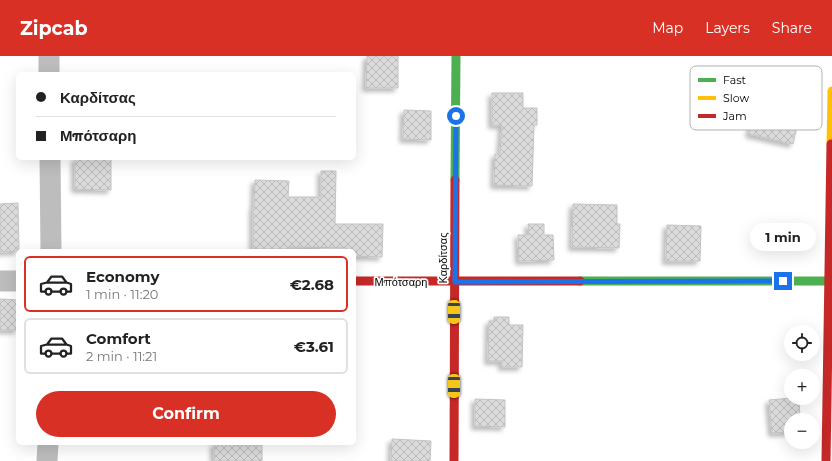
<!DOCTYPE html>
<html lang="en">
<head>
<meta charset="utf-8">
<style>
	body { margin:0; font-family:Montserrat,sans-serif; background:#f6f6f6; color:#222; height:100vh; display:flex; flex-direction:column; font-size:15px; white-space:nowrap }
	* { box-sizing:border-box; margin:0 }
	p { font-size:13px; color:#767676 }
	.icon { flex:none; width:22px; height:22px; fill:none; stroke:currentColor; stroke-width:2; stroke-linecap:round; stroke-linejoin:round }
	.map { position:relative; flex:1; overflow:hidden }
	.side { position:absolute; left:16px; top:193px; width:340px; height:196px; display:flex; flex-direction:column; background:#fff; border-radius:6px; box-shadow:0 4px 16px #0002 }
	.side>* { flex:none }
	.top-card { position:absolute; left:16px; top:16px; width:340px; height:88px; border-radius:6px; box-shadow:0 4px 16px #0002; display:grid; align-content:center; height:88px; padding:0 20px; background:#fff }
	.tools { position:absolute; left:784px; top:269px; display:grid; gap:8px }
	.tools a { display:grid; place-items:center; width:36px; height:36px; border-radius:50%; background:#fff; box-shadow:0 4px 16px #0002; font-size:20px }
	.end { position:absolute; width:18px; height:18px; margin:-9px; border:5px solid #1a73e8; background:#fff; box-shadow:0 0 0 2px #fff }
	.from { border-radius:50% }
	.bubble { position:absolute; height:28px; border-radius:14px; background:#fff; box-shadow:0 4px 16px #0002; font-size:13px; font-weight:700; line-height:28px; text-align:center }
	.car { position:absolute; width:12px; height:24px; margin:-12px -6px; border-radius:5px; box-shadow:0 0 3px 1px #0007; background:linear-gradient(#f5c518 24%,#345 0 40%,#f5c518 0 76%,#345 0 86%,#f5c518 0) }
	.top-card b { display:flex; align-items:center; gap:14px; height:38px; font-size:15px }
	.top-card b+b { border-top:1px solid #e0e0e0 }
	.top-card i { width:10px; height:10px; background:#222 }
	ul { padding:7px 0 0; list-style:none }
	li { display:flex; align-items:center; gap:12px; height:56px; margin:0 8px 6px; padding:0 12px; border:2px solid #e0e0e0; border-radius:6px }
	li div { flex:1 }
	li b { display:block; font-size:15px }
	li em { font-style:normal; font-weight:700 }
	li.current { border-color:#d93025 }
	li>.icon { width:36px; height:36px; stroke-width:1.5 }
	.action { display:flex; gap:8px; margin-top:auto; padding:8px 20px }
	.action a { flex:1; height:46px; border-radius:24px; background:#d93025; color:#fff; font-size:16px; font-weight:700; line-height:46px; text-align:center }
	header { display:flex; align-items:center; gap:24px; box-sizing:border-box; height:56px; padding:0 20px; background:#d93025; color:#fff }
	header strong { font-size:19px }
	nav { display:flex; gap:22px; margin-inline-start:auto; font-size:14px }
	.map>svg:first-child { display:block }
	.building { fill:url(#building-cross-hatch); stroke:#c3c3c3; filter:url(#shadow) }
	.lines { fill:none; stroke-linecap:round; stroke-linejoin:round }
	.street { stroke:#bdbdbd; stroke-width:21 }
	.fast { stroke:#4caf50; stroke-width:9 }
	.slow { stroke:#ffc107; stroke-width:9 }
	.jam { stroke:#c62828; stroke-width:9 }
	.route { stroke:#1a73e8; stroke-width:5 }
	.labels { text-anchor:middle; stroke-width:3.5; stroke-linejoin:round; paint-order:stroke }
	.street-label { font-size:11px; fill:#000; stroke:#fff }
	.key { fill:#fff; stroke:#b2b2b2; stroke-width:1 }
	.key-label { font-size:11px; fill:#000 }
</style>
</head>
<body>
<header>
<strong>Zipcab</strong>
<nav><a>Map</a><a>Layers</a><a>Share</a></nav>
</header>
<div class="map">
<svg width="832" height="405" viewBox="0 0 832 405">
	<defs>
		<pattern id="building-cross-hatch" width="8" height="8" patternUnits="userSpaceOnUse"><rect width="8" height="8" fill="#dbdbdb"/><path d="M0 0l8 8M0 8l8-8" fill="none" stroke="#bababa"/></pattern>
		<filter id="shadow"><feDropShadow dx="-3.5" dy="3.5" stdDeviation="2" flood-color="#0004"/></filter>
	</defs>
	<rect width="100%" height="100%" fill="#fff"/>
	<g class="building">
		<polygon points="367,0 398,0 398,32 366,32"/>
		<polygon points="492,37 523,37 523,52 537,52 537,69 534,69 532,130 494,129 495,98 500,98 502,69 492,69"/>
		<polygon points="757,44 801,53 793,88 749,78"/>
		<polygon points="404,54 431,55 431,84 403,83"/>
		<polygon points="75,102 111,102 111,134 75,133"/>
		<polygon points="321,115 336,115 335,168 383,168 382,201 354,200 354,195 347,195 347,192 290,191 290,193 253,193 253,151 254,151 255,124 289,125 288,141 321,141"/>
		<polygon points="18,147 19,195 0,196 0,148"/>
		<polygon points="573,148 617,149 617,168 620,168 619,192 572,191"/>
		<polygon points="528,168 544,168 544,179 553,179 554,204 519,205 518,179 529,179"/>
		<polygon points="667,169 701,170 700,205 666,205"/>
		<polygon points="0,243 18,244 18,274 0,274"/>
		<polygon points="494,261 509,261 509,269 523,269 522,311 502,311 502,305 488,305 489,265 494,265"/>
		<polygon points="792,342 799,342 800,364 791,364 791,376 772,377 769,344"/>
		<polygon points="475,343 505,344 505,371 475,370"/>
		<polygon points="392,383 431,385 430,405 391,405"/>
		<polygon points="214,387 235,387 235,389 262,389 262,405 214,405"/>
	</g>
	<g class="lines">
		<g class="street">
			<polyline points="49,0 49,18"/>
			<polyline points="50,102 51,195"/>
			<polyline points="0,225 18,225"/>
			<polyline points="47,405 48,387"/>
		</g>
		<g class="fast">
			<polyline points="455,124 456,0"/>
			<polyline points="580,225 832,225"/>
		</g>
		<polyline class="slow" points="831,88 832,35"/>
		<g class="jam">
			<polyline points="354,225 580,225"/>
			<polyline points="454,405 455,124"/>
			<polyline points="826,405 831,88"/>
		</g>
	</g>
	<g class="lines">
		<polyline class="route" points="456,60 455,226 783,225"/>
	</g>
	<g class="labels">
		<g class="street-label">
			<text transform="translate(443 202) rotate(-90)" y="4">Καρδίτσας</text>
			<text x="401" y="230">Μπότσαρη</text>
		</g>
	</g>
	<rect x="690" y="10" width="132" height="64" rx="6" class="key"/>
	<rect x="698" y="22" width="18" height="4" fill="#4caf50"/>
	<rect x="698" y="40" width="18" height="4" fill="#ffc107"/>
	<rect x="698" y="58" width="18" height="4" fill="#c62828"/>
	<g class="key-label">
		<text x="723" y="28">Fast</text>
		<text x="723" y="46">Slow</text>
		<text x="723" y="64">Jam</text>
	</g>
</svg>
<div class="tools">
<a><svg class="icon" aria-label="locate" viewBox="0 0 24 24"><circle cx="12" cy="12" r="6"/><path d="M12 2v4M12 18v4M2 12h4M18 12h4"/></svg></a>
<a>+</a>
<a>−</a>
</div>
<i class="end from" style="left:456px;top:60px"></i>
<i class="end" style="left:783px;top:225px"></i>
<div class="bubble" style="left:750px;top:167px;width:66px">1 min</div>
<i class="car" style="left:454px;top:256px;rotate:180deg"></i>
<i class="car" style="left:454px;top:330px;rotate:180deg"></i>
<div class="top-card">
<b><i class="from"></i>Καρδίτσας</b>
<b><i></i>Μπότσαρη</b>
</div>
<section class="side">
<ul>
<li class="current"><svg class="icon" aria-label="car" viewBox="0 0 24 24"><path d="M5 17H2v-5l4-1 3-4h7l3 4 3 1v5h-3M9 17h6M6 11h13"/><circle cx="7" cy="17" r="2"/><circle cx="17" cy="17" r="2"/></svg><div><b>Economy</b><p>1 min · 11:20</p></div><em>€2.68</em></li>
<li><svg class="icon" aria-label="car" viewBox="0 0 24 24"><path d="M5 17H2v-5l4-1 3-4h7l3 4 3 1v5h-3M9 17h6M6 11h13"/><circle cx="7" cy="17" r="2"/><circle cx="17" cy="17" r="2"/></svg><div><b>Comfort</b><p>2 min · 11:21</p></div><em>€3.61</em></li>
</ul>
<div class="action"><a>Confirm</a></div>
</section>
</div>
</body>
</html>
